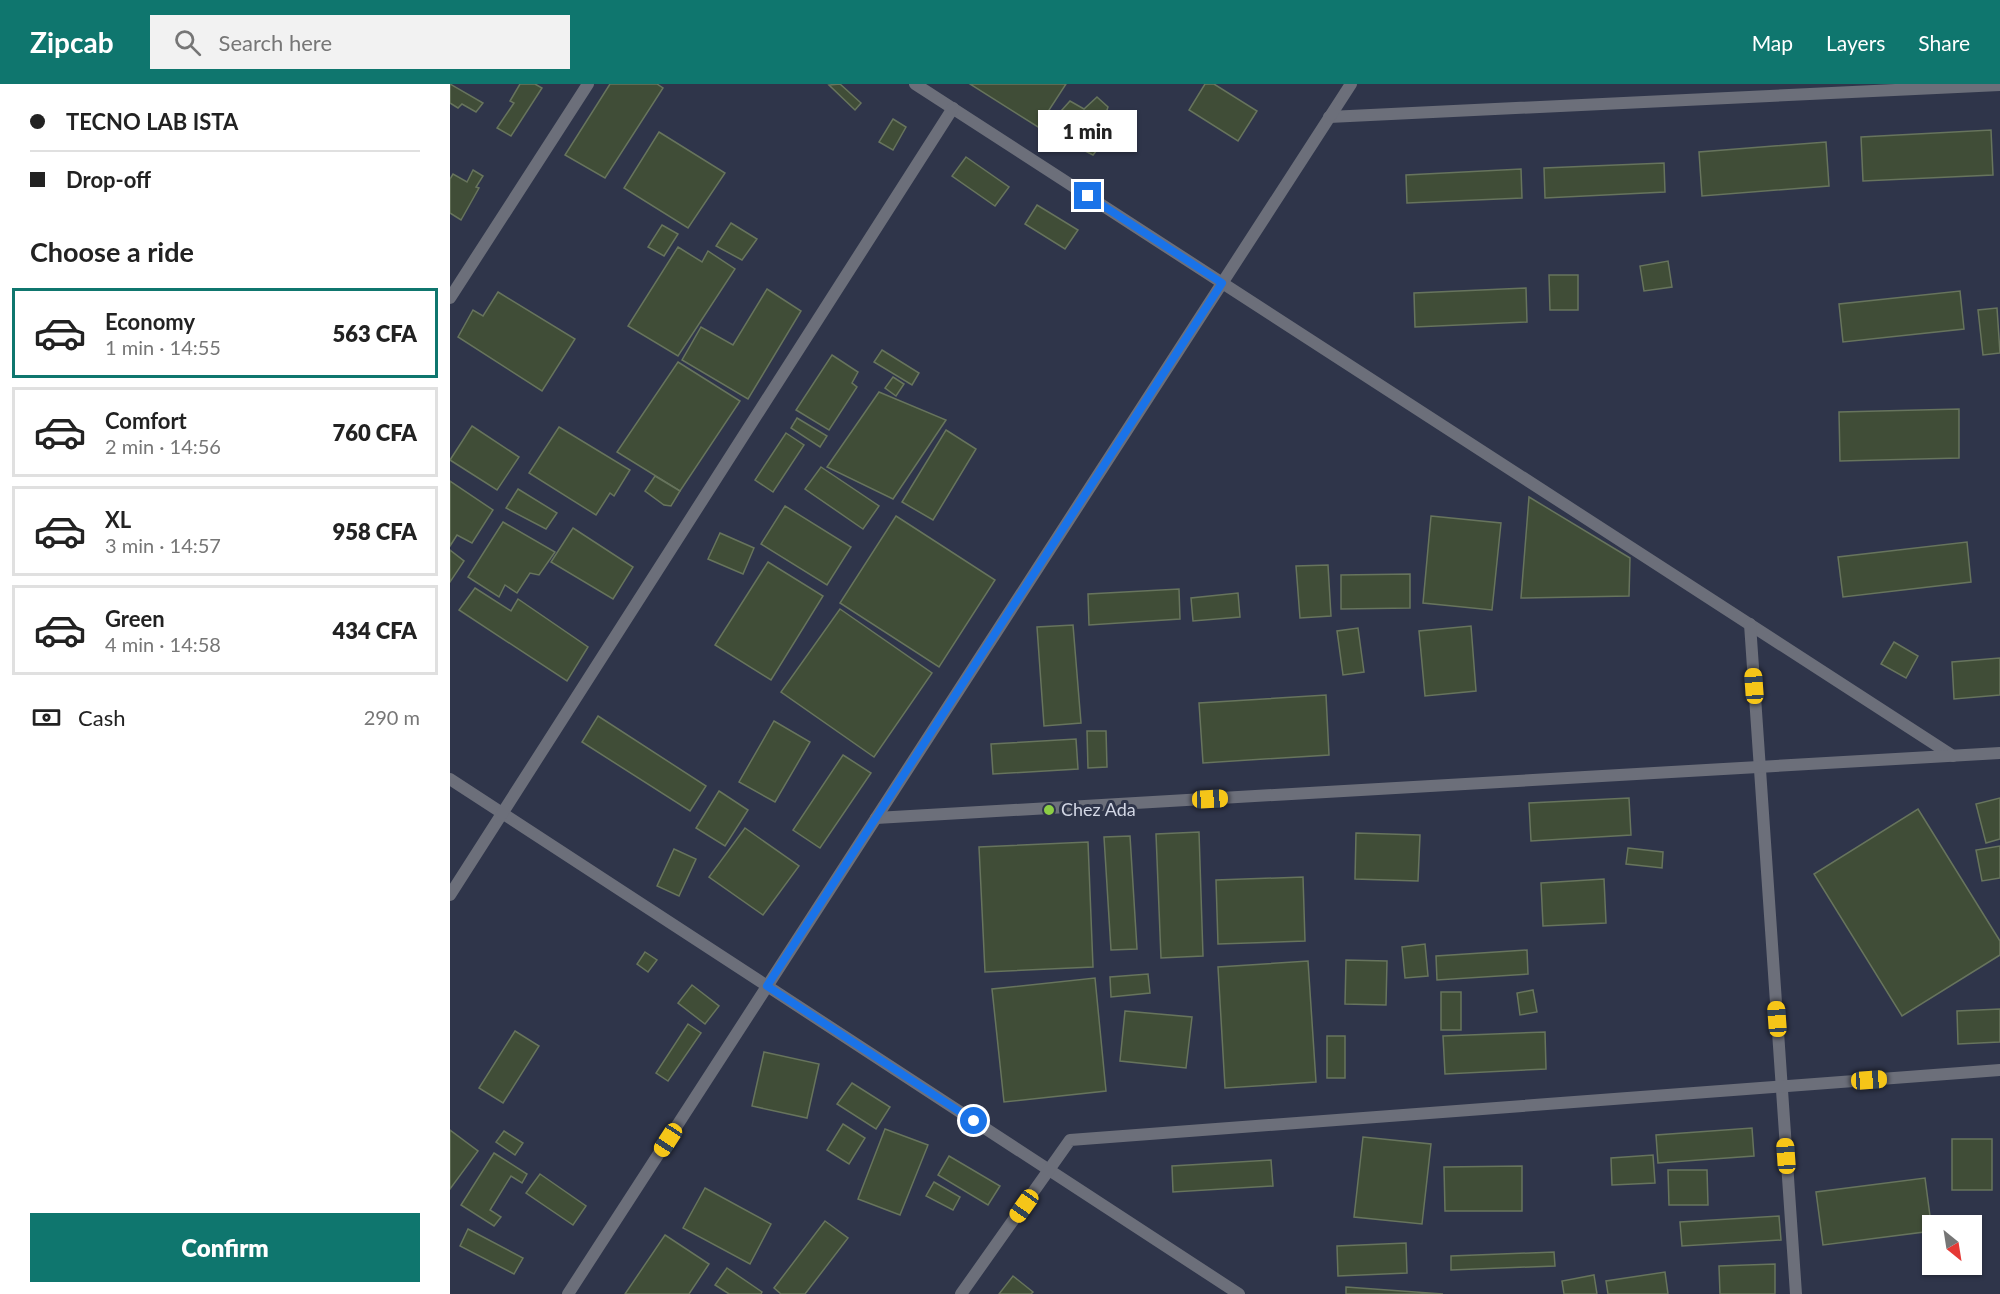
<!DOCTYPE html>
<html lang="en">
<head>
<meta charset="utf-8">
<style>
	body { margin:0; font-family:Lato,sans-serif; background:#f2f2f2; color:#222; height:100vh; display:flex; flex-direction:column; font-size:22px; white-space:nowrap }
	* { box-sizing:border-box; margin:0 }
	p { font-size:20px; color:#767676 }
	.icon { flex:none; width:33px; height:33px; fill:none; stroke:currentColor; stroke-width:2; stroke-linecap:round; stroke-linejoin:round }
	.map { position:relative; flex:1; overflow:hidden }
	.drawer { display:flex; flex-direction:column; background:#fff; width:450px }
	.drawer>* { flex:none }
	.guide { display:grid; align-content:center; height:132px; padding:0 30px; background:#fff }
	.needle { width:39px; rotate:150deg }
	.controls { position:absolute; left:1472px; top:1131px; display:grid; gap:12px }
	.controls a { display:grid; place-items:center; width:60px; height:60px; border-radius:0px; background:#fff; box-shadow:0 2px 4px #0004; font-size:30px }
	.end { position:absolute; width:27px; height:27px; margin:-14px; border:8px solid #1a73e8; background:#fff; box-shadow:0 0 0 3px #fff }
	.from { border-radius:50% }
	.bubble { position:absolute; height:42px; border-radius:0px; background:#fff; box-shadow:0 2px 4px #0004; font-size:20px; font-weight:800; line-height:42px; text-align:center }
	.car { position:absolute; width:18px; height:36px; margin:-18px -9px; border-radius:8px; box-shadow:0 0 4px 2px #0007; background:linear-gradient(#f5c518 24%,#345 0 40%,#f5c518 0 76%,#345 0 86%,#f5c518 0) }
	.guide b { display:flex; align-items:center; gap:21px; height:57px; font-size:22px }
	.guide b+b { border-top:2px solid #e0e0e0 }
	.guide i { width:15px; height:15px; background:#222 }
	ul { padding:0; list-style:none }
	li { display:flex; align-items:center; gap:18px; height:90px; margin:0 12px 9px; padding:0 18px; border:3px solid #e0e0e0; border-radius:0px }
	li div { flex:1 }
	li b { display:block; font-size:22px }
	li em { font-style:normal; font-weight:800 }
	li.active { border-color:#0f766e }
	li>.icon { width:54px; height:54px; stroke-width:1.5 }
	h2 { padding:0 30px; font-size:27px; line-height:72px }
	.pay { display:flex; align-items:center; gap:15px; height:66px; padding:0 30px; font-size:22px }
	.pay p { margin-inline-start:auto }
	.button { display:flex; gap:12px; margin-top:auto; padding:12px 30px }
	.button a { flex:1; height:69px; border-radius:0px; background:#0f766e; color:#fff; font-size:24px; font-weight:800; line-height:69px; text-align:center }
	header { display:flex; align-items:center; gap:36px; box-sizing:border-box; height:84px; padding:0 30px; background:#0f766e; color:#fff }
	header strong { font-size:28px }
	nav { display:flex; gap:33px; margin-inline-start:auto; font-size:21px }
	.search { width:420px; height:54px; background:#f2f2f2; display:flex; align-items:center; gap:15px; box-sizing:border-box; padding:0 21px; border-radius:0px; color:#767676; font-size:22px }
	main { display:flex; flex:1; min-height:0 }
	.map>svg:first-child { display:block }
	.building { fill:#404d37; stroke:#67745d; stroke-width:1.5 }
	.lines { fill:none; stroke-linecap:round; stroke-linejoin:round }
	.street { stroke:#6c6f7a; stroke-width:12 }
	.route { stroke:#1a73e8; stroke-width:8 }
	.poi-dot { fill:#8cce45; stroke:#2f354a; stroke-width:2 }
	.labels { text-anchor:middle; stroke-width:6; stroke-linejoin:round; paint-order:stroke }
	.poi-label { font-size:18px; fill:#d2d6e4; stroke:#2f354a; text-anchor:start }
</style>
</head>
<body>
<header>
<strong>Zipcab</strong>
<div class="search"><svg class="icon" aria-label="search" viewBox="0 0 24 24"><circle cx="10" cy="10" r="6"/><path d="M15 15l6 6"/></svg>Search here</div>
<nav><a>Map</a><a>Layers</a><a>Share</a></nav>
</header>
<main>
<section class="drawer">
<div class="guide">
<b><i class="from"></i>TECNO LAB ISTA</b>
<b><i></i>Drop-off</b>
</div>
<h2>Choose a ride</h2>
<ul>
<li class="active"><svg class="icon" aria-label="car" viewBox="0 0 24 24"><path d="M5 17H2v-5l4-1 3-4h7l3 4 3 1v5h-3M9 17h6M6 11h13"/><circle cx="7" cy="17" r="2"/><circle cx="17" cy="17" r="2"/></svg><div><b>Economy</b><p>1 min · 14:55</p></div><em>563 CFA</em></li>
<li><svg class="icon" aria-label="car" viewBox="0 0 24 24"><path d="M5 17H2v-5l4-1 3-4h7l3 4 3 1v5h-3M9 17h6M6 11h13"/><circle cx="7" cy="17" r="2"/><circle cx="17" cy="17" r="2"/></svg><div><b>Comfort</b><p>2 min · 14:56</p></div><em>760 CFA</em></li>
<li><svg class="icon" aria-label="car" viewBox="0 0 24 24"><path d="M5 17H2v-5l4-1 3-4h7l3 4 3 1v5h-3M9 17h6M6 11h13"/><circle cx="7" cy="17" r="2"/><circle cx="17" cy="17" r="2"/></svg><div><b>XL</b><p>3 min · 14:57</p></div><em>958 CFA</em></li>
<li><svg class="icon" aria-label="car" viewBox="0 0 24 24"><path d="M5 17H2v-5l4-1 3-4h7l3 4 3 1v5h-3M9 17h6M6 11h13"/><circle cx="7" cy="17" r="2"/><circle cx="17" cy="17" r="2"/></svg><div><b>Green</b><p>4 min · 14:58</p></div><em>434 CFA</em></li>
</ul>
<div class="pay"><svg class="icon" aria-label="cash" viewBox="0 0 24 24"><path d="M3 7h18v10H3z"/><circle cx="12" cy="12" r="2"/></svg>Cash<p>290 m</p></div>
<div class="button"><a>Confirm</a></div>
</section>
<div class="map">
<svg width="1550" height="1210" viewBox="0 0 1550 1210">
	<rect width="100%" height="100%" fill="#2f354a"/>
	<g class="building">
		<polygon points="0,0 33,19 26,28 12,20 8,24 0,19"/>
		<polygon points="70,0 85,0 92,4 61,52 47,44 64,19 60,17"/>
		<polygon points="160,0 207,0 213,4 155,94 115,71"/>
		<polygon points="390,0 411,19 405,26 379,1"/>
		<polygon points="520,0 616,0 588,43"/>
		<polygon points="755,0 764,0 807,27 788,57 739,26"/>
		<polygon points="647,13 658,23 652,41 658,52 643,71 594,46 620,17 634,25"/>
		<polygon points="443,35 456,43 443,66 429,58"/>
		<polygon points="1541,46 1543,91 1413,97 1411,53"/>
		<polygon points="209,48 275,89 238,144 174,104"/>
		<polygon points="1376,58 1379,102 1252,112 1249,68"/>
		<polygon points="516,73 559,103 545,122 502,92"/>
		<polygon points="1214,79 1215,108 1095,114 1094,84"/>
		<polygon points="1071,85 1072,114 957,119 956,91"/>
		<polygon points="23,86 33,92 26,103 29,104 11,136 0,129 0,95 3,90 17,98"/>
		<polygon points="587,121 628,146 615,165 575,140"/>
		<polygon points="281,139 307,155 292,176 266,162"/>
		<polygon points="212,141 228,150 214,172 198,163"/>
		<polygon points="228,163 252,178 258,167 285,185 228,272 178,242"/>
		<polygon points="1218,177 1222,203 1194,207 1190,182"/>
		<polygon points="1099,191 1128,191 1128,226 1100,226"/>
		<polygon points="1076,204 1077,238 965,243 964,209"/>
		<polygon points="317,205 351,227 298,315 232,276 251,243 283,261"/>
		<polygon points="1510,207 1514,245 1393,258 1389,220"/>
		<polygon points="48,208 125,255 92,307 8,253 23,226 33,232"/>
		<polygon points="1547,224 1550,269 1533,271 1528,226"/>
		<polygon points="432,266 469,289 462,301 424,278"/>
		<polygon points="382,271 408,288 402,299 407,303 379,346 346,326"/>
		<polygon points="228,278 290,317 230,407 167,368"/>
		<polygon points="443,293 454,300 446,312 435,304"/>
		<polygon points="429,308 496,336 443,415 377,383"/>
		<polygon points="1509,325 1509,374 1390,377 1389,328"/>
		<polygon points="347,334 377,352 370,363 341,344"/>
		<polygon points="22,342 69,373 47,406 0,376"/>
		<polygon points="109,343 180,386 164,412 160,409 146,431 79,389"/>
		<polygon points="496,346 526,365 483,436 452,418"/>
		<polygon points="336,349 354,361 323,408 305,396"/>
		<polygon points="371,383 429,422 413,445 355,405"/>
		<polygon points="205,392 230,407 221,422 214,421 195,407"/>
		<polygon points="0,397 43,426 22,459 7,451 0,462"/>
		<polygon points="68,405 107,429 96,445 56,424"/>
		<polygon points="1079,413 1180,474 1179,512 1071,514"/>
		<polygon points="335,422 401,463 377,501 311,460"/>
		<polygon points="446,432 545,496 489,583 390,519"/>
		<polygon points="981,432 1051,439 1042,526 973,519"/>
		<polygon points="53,438 105,468 89,491 80,489 67,509 55,501 49,513 18,493"/>
		<polygon points="123,444 183,483 163,515 101,478"/>
		<polygon points="270,449 304,464 293,490 258,475"/>
		<polygon points="1517,458 1521,498 1393,513 1388,473"/>
		<polygon points="0,466 14,477 0,498"/>
		<polygon points="318,478 373,512 321,596 265,561"/>
		<polygon points="878,481 881,532 850,534 846,482"/>
		<polygon points="960,490 960,524 891,525 891,491"/>
		<polygon points="25,504 61,527 68,515 138,563 117,597 9,526"/>
		<polygon points="729,505 730,535 639,541 638,510"/>
		<polygon points="788,509 790,533 743,537 741,514"/>
		<polygon points="390,525 482,589 424,673 331,608"/>
		<polygon points="623,541 631,639 594,642 587,543"/>
		<polygon points="1021,542 1026,607 975,612 969,547"/>
		<polygon points="908,544 914,588 893,591 887,547"/>
		<polygon points="1444,558 1468,572 1456,594 1431,580"/>
		<polygon points="1550,574 1550,611 1504,615 1502,578"/>
		<polygon points="876,611 879,671 753,679 749,619"/>
		<polygon points="148,632 256,702 240,727 132,658"/>
		<polygon points="324,637 360,658 325,718 289,698"/>
		<polygon points="637,647 656,647 657,683 638,684"/>
		<polygon points="626,655 628,685 543,690 541,660"/>
		<polygon points="393,671 421,689 370,764 343,746"/>
		<polygon points="269,707 298,726 275,762 246,744"/>
		<polygon points="1179,714 1181,751 1081,757 1079,719"/>
		<polygon points="1550,714 1550,755 1536,759 1526,720"/>
		<polygon points="1468,725 1550,857 1550,871 1452,932 1364,790"/>
		<polygon points="295,744 349,782 313,831 259,793"/>
		<polygon points="749,748 753,872 711,874 706,750"/>
		<polygon points="906,749 970,751 968,797 905,795"/>
		<polygon points="680,752 687,865 661,866 654,753"/>
		<polygon points="638,758 643,883 535,888 529,763"/>
		<polygon points="1550,762 1550,794 1532,797 1526,766"/>
		<polygon points="1178,764 1213,768 1212,784 1176,780"/>
		<polygon points="224,765 246,775 229,812 207,802"/>
		<polygon points="853,793 855,857 768,860 766,796"/>
		<polygon points="1154,795 1156,839 1093,842 1091,799"/>
		<polygon points="975,860 978,892 955,894 952,863"/>
		<polygon points="1077,866 1078,890 987,896 986,872"/>
		<polygon points="195,868 207,876 198,888 187,880"/>
		<polygon points="896,876 937,877 936,921 895,920"/>
		<polygon points="858,877 866,998 775,1004 768,883"/>
		<polygon points="698,890 700,909 661,913 660,893"/>
		<polygon points="645,894 656,1007 554,1018 542,905"/>
		<polygon points="242,901 269,922 255,940 228,919"/>
		<polygon points="1083,906 1087,928 1070,931 1067,909"/>
		<rect x="991" y="908" width="20" height="38"/>
		<polygon points="1550,925 1550,958 1508,960 1507,927"/>
		<polygon points="675,927 742,933 736,984 670,977"/>
		<polygon points="238,940 251,949 218,997 206,989"/>
		<polygon points="65,947 89,962 53,1019 29,1004"/>
		<polygon points="1095,948 1096,985 995,990 993,952"/>
		<rect x="877" y="952" width="18" height="42"/>
		<polygon points="314,968 369,980 357,1034 302,1022"/>
		<polygon points="402,999 440,1023 426,1045 387,1020"/>
		<polygon points="393,1040 415,1054 399,1080 377,1066"/>
		<polygon points="1302,1044 1304,1072 1208,1079 1206,1051"/>
		<polygon points="435,1045 478,1061 450,1131 408,1115"/>
		<polygon points="0,1046 28,1067 0,1105"/>
		<polygon points="54,1047 73,1059 65,1071 46,1058"/>
		<polygon points="913,1053 981,1060 972,1140 904,1133"/>
		<rect x="1502" y="1055" width="40" height="51"/>
		<polygon points="44,1069 77,1090 72,1099 61,1092 40,1126 51,1133 44,1142 11,1121"/>
		<polygon points="1203,1071 1205,1099 1162,1101 1161,1074"/>
		<polygon points="499,1072 550,1102 538,1121 488,1091"/>
		<polygon points="821,1076 823,1102 723,1108 722,1082"/>
		<polygon points="1072,1082 1072,1127 995,1127 994,1083"/>
		<polygon points="1218,1086 1257,1086 1258,1121 1219,1121"/>
		<polygon points="90,1090 136,1122 123,1141 76,1109"/>
		<polygon points="1475,1094 1482,1147 1373,1161 1366,1108"/>
		<polygon points="484,1098 510,1113 503,1126 476,1112"/>
		<polygon points="255,1104 321,1140 300,1180 233,1144"/>
		<polygon points="1329,1132 1331,1156 1232,1162 1230,1138"/>
		<polygon points="375,1137 398,1154 355,1210 331,1210 324,1204"/>
		<polygon points="18,1145 73,1174 64,1190 10,1162"/>
		<polygon points="215,1151 259,1180 239,1210 175,1210"/>
		<polygon points="956,1159 957,1189 888,1192 887,1162"/>
		<polygon points="1104,1168 1105,1182 1001,1186 1001,1172"/>
		<polygon points="1325,1180 1325,1210 1270,1210 1269,1182"/>
		<polygon points="277,1184 312,1208 311,1210 279,1210 265,1201"/>
		<polygon points="1215,1188 1218,1210 1158,1210 1156,1197"/>
		<polygon points="1144,1191 1147,1210 1114,1210 1112,1197"/>
		<polygon points="563,1192 583,1208 581,1210 549,1210"/>
		<polygon points="896,1203 993,1210 896,1210"/>
	</g>
	<g class="lines">
		<g class="street">
			<polyline points="465,0 1503,672"/>
			<polyline points="879,33 1550,1"/>
			<polyline points="0,214 138,0"/>
			<polyline points="1300,540 1346,1210"/>
			<polyline points="0,695 789,1210"/>
			<polyline points="426,734 1550,669"/>
			<polyline points="0,811 503,24"/>
			<polyline points="118,1210 901,0"/>
			<polyline points="511,1210 620,1056 1550,986"/>
		</g>
	</g>
	<g class="lines">
		<polyline class="route" points="524,1037 317,902 772,199 638,112"/>
	</g>
	<circle class="poi-dot" cx="599" cy="726" r="6"/>
	<g class="labels">
		<g class="poi-label">
			<text x="611" y="732">Chez Ada</text>
		</g>
	</g>
</svg>
<div class="controls">
<a><svg class="needle" viewBox="-14 -14 28 28"><path d="M0-13l5 13h-10z" fill="#e53935"/><path d="M0 13l5-13h-10z" fill="#767676"/></svg></a>
</div>
<i class="end from" style="left:524px;top:1037px"></i>
<i class="end" style="left:638px;top:112px"></i>
<div class="bubble" style="left:588px;top:26px;width:99px">1 min</div>
<i class="car" style="left:1304px;top:602px;rotate:356deg"></i>
<i class="car" style="left:760px;top:715px;rotate:87deg"></i>
<i class="car" style="left:1327px;top:935px;rotate:356deg"></i>
<i class="car" style="left:1419px;top:996px;rotate:86deg"></i>
<i class="car" style="left:218px;top:1056px;rotate:213deg"></i>
<i class="car" style="left:1336px;top:1072px;rotate:356deg"></i>
<i class="car" style="left:574px;top:1122px;rotate:215deg"></i>
</div>
</main>
</body>
</html>
